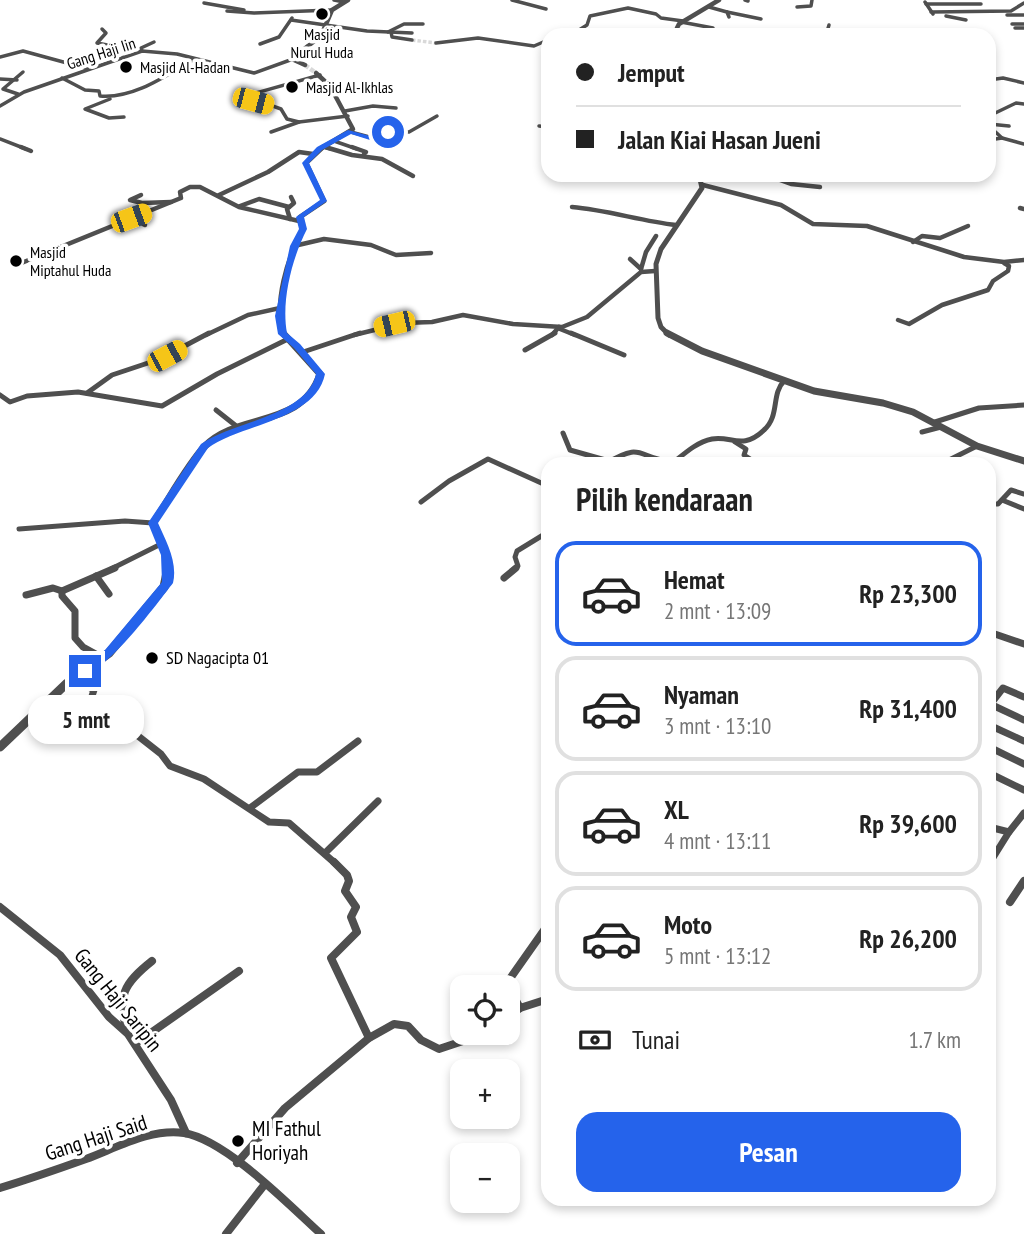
<!DOCTYPE html>
<html lang="id">
<head>
<meta charset="utf-8">
<style>
	body { margin:0; font-family:"PT Sans Narrow",sans-serif; background:#f6f6f6; color:#222; height:100vh; display:flex; flex-direction:column; font-size:26px; white-space:nowrap }
	* { box-sizing:border-box; margin:0 }
	p { font-size:23px; color:#767676 }
	.icon { flex:none; width:38px; height:38px; fill:none; stroke:currentColor; stroke-width:2; stroke-linecap:round; stroke-linejoin:round }
	.map { position:relative; flex:1; overflow:hidden }
	.side { position:absolute; left:541px; top:457px; width:455px; height:749px; display:flex; flex-direction:column; background:#fff; border-radius:21px; box-shadow:0 4px 10px #0003 }
	.side>* { flex:none }
	.top-card { position:absolute; left:541px; top:28px; width:455px; height:154px; border-radius:21px; box-shadow:0 4px 10px #0003; display:grid; align-content:center; height:154px; padding:0 35px; background:#fff }
	.tools { position:absolute; left:450px; top:975px; display:grid; gap:14px }
	.tools a { display:grid; place-items:center; width:70px; height:70px; border-radius:14px; background:#fff; box-shadow:0 4px 10px #0003; font-size:35px }
	.end { position:absolute; width:32px; height:32px; margin:-16px; border:9px solid #2563eb; background:#fff; box-shadow:0 0 0 4px #fff }
	.from { border-radius:50% }
	.bubble { position:absolute; height:49px; border-radius:21px; background:#fff; box-shadow:0 4px 10px #0003; font-size:23px; font-weight:700; line-height:49px; text-align:center }
	.car { position:absolute; width:21px; height:42px; margin:-21px -10px; border-radius:9px; box-shadow:0 0 5px 2px #0007; background:linear-gradient(#f5c518 24%,#345 0 40%,#f5c518 0 76%,#345 0 86%,#f5c518 0) }
	.top-card b { display:flex; align-items:center; gap:24px; height:66px; font-size:26px }
	.top-card b+b { border-top:2px solid #e0e0e0 }
	.top-card i { width:18px; height:18px; background:#222 }
	ul { padding:0; list-style:none }
	li { display:flex; align-items:center; gap:21px; height:105px; margin:0 14px 10px; padding:0 21px; border:4px solid #e0e0e0; border-radius:21px }
	li div { flex:1 }
	li b { display:block; font-size:26px }
	li em { font-style:normal; font-weight:700 }
	li.selected { border-color:#2563eb }
	li>.icon { width:63px; height:63px; stroke-width:1.5 }
	h2 { padding:0 35px; font-size:32px; line-height:84px }
	.pay { display:flex; align-items:center; gap:18px; height:77px; padding:0 35px; font-size:26px }
	.pay p { margin-inline-start:auto }
	.primary-button { display:flex; gap:14px; margin-top:auto; padding:14px 35px }
	.primary-button a { flex:1; height:80px; border-radius:21px; background:#2563eb; color:#fff; font-size:28px; font-weight:700; line-height:80px; text-align:center }
	.map>svg:first-child { display:block }
	.lines { fill:none; stroke-linecap:round; stroke-linejoin:round }
	.minor-tunnel { stroke:#d9d9d9; stroke-width:3.5; stroke-dasharray:3.5 2; stroke-linecap:butt }
	.tertiary-tunnel { stroke:#d9d9d9; stroke-width:4.5; stroke-dasharray:4.5 2; stroke-linecap:butt }
	.minor-far4 { stroke:#4f4f4f; stroke-width:3.5 }
	.minor-far3 { stroke:#4f4f4f; stroke-width:4.5 }
	.minor-far2 { stroke:#4f4f4f; stroke-width:5 }
	.minor-far1 { stroke:#4f4f4f; stroke-width:7 }
	.minor { stroke:#4f4f4f; stroke-width:8 }
	.tertiary-far3 { stroke:#4f4f4f; stroke-width:4.5 }
	.tertiary-far2 { stroke:#4f4f4f; stroke-width:5 }
	.tertiary-far1 { stroke:#4f4f4f; stroke-width:7 }
	.tertiary { stroke:#4f4f4f; stroke-width:9 }
	.route { fill:#2563eb }
	.poi-dot { fill:#000; stroke:#fff; stroke-width:2.5 }
	.labels { text-anchor:middle; stroke-width:7; stroke-linejoin:round; paint-order:stroke }
	.far-poi-label { font-size:16px; fill:#000; stroke:#fff; text-anchor:start }
	.far-street-label { font-size:16px; fill:#000; stroke:#fff }
	.poi-label { font-size:18px; fill:#000; stroke:#fff; text-anchor:start }
	.near-street-label { font-size:21px; fill:#000; stroke:#fff }
	.near-poi-label { font-size:21px; fill:#000; stroke:#fff; text-anchor:start }
</style>
</head>
<body>
<div class="map">
<svg width="1024" height="1234" viewBox="0 0 1024 1234">
	<rect width="100%" height="100%" fill="#fff"/>
	<g class="lines">
		<polyline class="minor-tunnel" points="412,40 436,43"/>
		<polyline class="tertiary-tunnel" points="305,65 316,73"/>
		<g class="minor-far4">
			<polyline points="334,0 344,2"/>
			<polyline points="512,0 546,9"/>
			<polyline points="745,0 748,1"/>
			<polyline points="925,2 933,14"/>
			<polyline points="204,3 244,10"/>
			<polyline points="926,4 981,4"/>
			<polyline points="709,7 727,12 729,17"/>
			<polyline points="797,7 811,6 812,0"/>
			<polyline points="227,11 254,13 332,10"/>
			<polyline points="727,12 761,19"/>
			<polyline points="931,12 1011,11 1024,3"/>
			<polyline points="1007,15 1024,15"/>
			<polyline points="946,16 966,20"/>
			<polyline points="291,20 367,31 412,33"/>
			<polyline points="681,22 713,28"/>
			<polyline points="1012,24 1024,24"/>
			<polyline points="1015,28 1024,28"/>
			<polyline points="102,29 106,33 97,43 138,51"/>
			<polyline points="388,32 404,24 423,24"/>
			<polyline points="391,32 392,37 412,40"/>
			<polyline points="571,35 587,25 590,16 628,8 656,14 661,18 683,21"/>
			<polyline points="826,35 829,25"/>
			<polyline points="436,43 478,38 534,46 548,40"/>
			<polyline points="260,44 279,37 292,18"/>
			<polyline points="142,51 141,48 154,42"/>
			<polyline points="0,57 23,51 89,69"/>
			<path d="M 62,78 L 85,90 L 99,91 L 100,96 C 134,99 167,75 195,59"/>
			<polyline points="0,79 17,80"/>
			<polyline points="989,80 1003,78 1024,83"/>
			<polyline points="18,94 3,89 23,72"/>
			<polyline points="110,99 85,109 109,118 124,117"/>
			<polyline points="0,106 24,92 142,51 177,54 254,73 293,59"/>
			<polyline points="345,111 373,106 396,108"/>
			<polyline points="989,116 1016,103 1024,104"/>
			<polyline points="299,122 287,119 281,109 245,96 320,75"/>
			<polyline points="989,124 1009,126"/>
			<polyline points="539,126 548,127"/>
			<polyline points="989,126 1002,138 1024,144"/>
			<polyline points="271,132 299,122 348,116"/>
			<polyline points="351,132 373,138 391,131 409,132 437,116"/>
			<polyline points="0,139 26,149"/>
			<polyline points="989,140 1002,138"/>
			<polyline points="334,141 357,149"/>
			<polyline points="324,147 331,149"/>
		</g>
		<g class="minor-far3">
			<polyline points="21,147 31,151"/>
			<polyline points="325,147 352,155 382,159 413,176"/>
			<polyline points="352,147 366,152 364,154"/>
			<polyline points="766,175 791,184 820,187"/>
			<polyline points="702,180 716,175"/>
			<polyline points="703,185 781,205 813,224 867,226 964,257 1004,262 1024,260"/>
			<polyline points="141,195 130,200 142,203 171,202"/>
			<polyline points="219,195 268,172 299,152 313,154"/>
			<polyline points="240,206 259,199 289,207"/>
			<path d="M 572,207 C 607,210 641,221 676,225"/>
			<polyline points="1020,208 1024,209"/>
			<polyline points="131,218 145,225"/>
			<polyline points="290,219 287,209 294,203 291,197"/>
			<polyline points="913,242 922,236 940,238 968,226"/>
			<polyline points="294,246 324,239 371,245 396,255 431,253"/>
			<polyline points="630,259 641,269"/>
			<polyline points="19,264 181,198 180,192 190,187 200,187 239,207 299,221"/>
			<polyline points="641,269 646,252 656,236"/>
			<polyline points="898,320 909,324 942,305 988,290 993,281 1008,271 1009,266 1004,263"/>
			<polyline points="560,329 575,335"/>
			<polyline points="206,335 248,315 280,308"/>
			<polyline points="354,335 403,323 432,322 463,315 513,324 562,327 587,317 641,272 655,271"/>
			<polyline points="552,335 559,327"/>
		</g>
		<g class="minor-far2">
			<polyline points="571,333 624,355"/>
			<polyline points="525,350 555,333"/>
			<polyline points="303,352 360,333"/>
			<polyline points="87,393 112,375 160,359 209,333"/>
			<polyline points="0,395 10,402 27,396 78,392 162,406 217,374 288,339"/>
			<polyline points="216,410 240,429"/>
			<polyline points="935,422 979,408 1024,405"/>
			<polyline points="922,432 941,427"/>
			<polyline points="563,433 570,450 609,461"/>
			<polyline points="735,442 746,449 744,455 758,464"/>
			<path d="M 605,464 C 645,440 636,459 674,462 C 685,453 697,442 712,439 C 731,435 742,451 764,430 C 780,416 771,394 784,381"/>
			<polyline points="941,464 977,446"/>
			<polyline points="1002,500 1024,509"/>
			<polyline points="421,502 449,481 488,459 548,486"/>
			<polyline points="989,504 998,504 1011,490 1024,494"/>
			<polyline points="19,529 125,521 153,523"/>
			<polyline points="111,569 163,543"/>
			<polyline points="514,569 518,566 515,557 517,551 548,532"/>
		</g>
		<g class="minor-far1">
			<polyline points="96,576 109,594"/>
			<polyline points="504,578 516,568"/>
			<polyline points="26,595 53,588 62,591"/>
			<polyline points="989,632 1024,644"/>
			<polyline points="103,658 83,647 75,638 75,611 62,596 62,591 115,568"/>
			<polyline points="73,679 94,690 91,699 161,754 170,766 204,779 269,822 289,823 336,864"/>
			<polyline points="990,704 1024,720"/>
			<polyline points="989,706 1003,688 1024,697"/>
			<polyline points="989,725 1024,741"/>
			<polyline points="989,747 1024,764"/>
			<polyline points="989,773 1024,790"/>
			<polyline points="250,808 298,772 317,772 358,741"/>
			<polyline points="989,827 1009,832 1024,813"/>
			<polyline points="325,853 378,801"/>
			<polyline points="989,864 1009,832"/>
		</g>
		<g class="minor">
			<polyline points="334,862 347,875 349,881 345,891 356,907 351,917 357,932 331,958 369,1038"/>
			<polyline points="1010,902 1024,881"/>
			<polyline points="0,907 60,955 109,1017 128,1034 171,1100 186,1133"/>
			<polyline points="520,1008 510,990 509,980 547,926"/>
			<polyline points="508,1017 520,1008 548,999"/>
			<path d="M 127,1032 C 117,996 123,984 152,961"/>
			<polyline points="135,1044 239,971"/>
			<polyline points="237,1163 285,1108 369,1038 394,1024 408,1026 421,1040 439,1049 490,1032"/>
			<path d="M 0,1188 C 29,1179 58,1169 86,1159 C 116,1148 151,1128 184,1133 C 226,1140 289,1205 321,1234"/>
			<polyline points="226,1234 265,1184"/>
		</g>
		<g class="tertiary-far3">
			<polyline points="681,35 677,28 679,24 719,0"/>
			<polyline points="305,65 294,60 295,56 321,36 332,10 348,0"/>
			<polyline points="316,73 330,86 353,129 320,149"/>
		</g>
		<g class="tertiary-far2">
			<path d="M 284,335 C 273,304 288,257 303,229 L 300,217 L 324,201 L 306,163 L 323,147"/>
			<polyline points="669,335 661,327 658,318 656,264 661,249 702,188 699,175"/>
		</g>
		<g class="tertiary-far1">
			<polyline points="667,333 702,351 814,391 883,403 913,412 977,446 1024,461"/>
			<path d="M 169,569 L 166,555 L 153,523 C 168,501 187,465 205,446 C 238,412 302,429 320,374 L 283,333"/>
		</g>
		<polyline class="tertiary" points="0,747 66,684 109,653 164,587 168,568"/>
	</g>
	<path class="route" d="M 348,130 L 370,136 L 388,130 L 392,132 L 370,140 L 351,134 L 322,150 L 309,163 L 327,201 L 304,217 L 307,229 C 292,258 281,301 287,333 L 300,344 L 325,374 C 316,420 241,424 208,448 L 158,523 C 166,541 178,562 173,583 C 158,602 104,677 81,673 L 81,668 L 105,650 L 162,582 L 161,555 L 148,523 L 201,444 C 231,422 307,416 316,374 L 294,348 L 278,334 L 275,316 L 290,246 L 299,229 L 296,217 L 320,200 L 302,163 L 317,147 Z"/>
	<g class="poi-dot">
		<circle cx="322" cy="14" r="7"/>
		<circle cx="126" cy="67" r="7"/>
		<circle cx="292" cy="87" r="7"/>
		<circle cx="16" cy="261" r="7"/>
		<circle cx="152" cy="658" r="7"/>
		<circle cx="238" cy="1141" r="7"/>
	</g>
	<g class="labels">
		<g class="far-poi-label">
			<text x="322" y="40" text-anchor="middle">Masjid<tspan x="322" dy="18">Nurul Huda</tspan></text>
			<text x="140" y="73">Masjid Al-Hadan</text>
			<text x="306" y="93">Masjid Al-Ikhlas</text>
			<text x="30" y="258">Masjid<tspan x="30" dy="18">Miptahul Huda</tspan></text>
		</g>
		<g class="far-street-label">
			<text transform="translate(101 53) rotate(-18)" y="6">Gang Haji Iin</text>
		</g>
		<g class="poi-label">
			<text x="166" y="664">SD Nagacipta 01</text>
		</g>
		<g class="near-street-label">
			<text transform="translate(118 1000) rotate(51)" y="7">Gang Haji Saripin</text>
			<text transform="translate(96 1138) rotate(-18)" y="7">Gang Haji Said</text>
		</g>
		<g class="near-poi-label">
			<text x="252" y="1136">MI Fathul<tspan x="252" dy="24">Horiyah</tspan></text>
		</g>
	</g>
</svg>
<div class="tools">
<a><svg class="icon" aria-label="locate" viewBox="0 0 24 24"><circle cx="12" cy="12" r="6"/><path d="M12 2v4M12 18v4M2 12h4M18 12h4"/></svg></a>
<a>+</a>
<a>−</a>
</div>
<i class="end from" style="left:388px;top:132px"></i>
<i class="end" style="left:85px;top:671px"></i>
<div class="bubble" style="left:28px;top:695px;width:116px">5 mnt</div>
<i class="car" style="left:253px;top:101px;rotate:105deg"></i>
<i class="car" style="left:131px;top:218px;rotate:70deg"></i>
<i class="car" style="left:394px;top:324px;rotate:257deg"></i>
<i class="car" style="left:167px;top:356px;rotate:62deg"></i>
<div class="top-card">
<b><i class="from"></i>Jemput</b>
<b><i></i>Jalan Kiai Hasan Jueni</b>
</div>
<section class="side">
<h2>Pilih kendaraan</h2>
<ul>
<li class="selected"><svg class="icon" aria-label="car" viewBox="0 0 24 24"><path d="M5 17H2v-5l4-1 3-4h7l3 4 3 1v5h-3M9 17h6M6 11h13"/><circle cx="7" cy="17" r="2"/><circle cx="17" cy="17" r="2"/></svg><div><b>Hemat</b><p>2 mnt · 13:09</p></div><em>Rp 23,300</em></li>
<li><svg class="icon" aria-label="car" viewBox="0 0 24 24"><path d="M5 17H2v-5l4-1 3-4h7l3 4 3 1v5h-3M9 17h6M6 11h13"/><circle cx="7" cy="17" r="2"/><circle cx="17" cy="17" r="2"/></svg><div><b>Nyaman</b><p>3 mnt · 13:10</p></div><em>Rp 31,400</em></li>
<li><svg class="icon" aria-label="car" viewBox="0 0 24 24"><path d="M5 17H2v-5l4-1 3-4h7l3 4 3 1v5h-3M9 17h6M6 11h13"/><circle cx="7" cy="17" r="2"/><circle cx="17" cy="17" r="2"/></svg><div><b>XL</b><p>4 mnt · 13:11</p></div><em>Rp 39,600</em></li>
<li><svg class="icon" aria-label="car" viewBox="0 0 24 24"><path d="M5 17H2v-5l4-1 3-4h7l3 4 3 1v5h-3M9 17h6M6 11h13"/><circle cx="7" cy="17" r="2"/><circle cx="17" cy="17" r="2"/></svg><div><b>Moto</b><p>5 mnt · 13:12</p></div><em>Rp 26,200</em></li>
</ul>
<div class="pay"><svg class="icon" aria-label="cash" viewBox="0 0 24 24"><path d="M3 7h18v10H3z"/><circle cx="12" cy="12" r="2"/></svg>Tunai<p>1.7 km</p></div>
<div class="primary-button"><a>Pesan</a></div>
</section>
</div>
</body>
</html>
